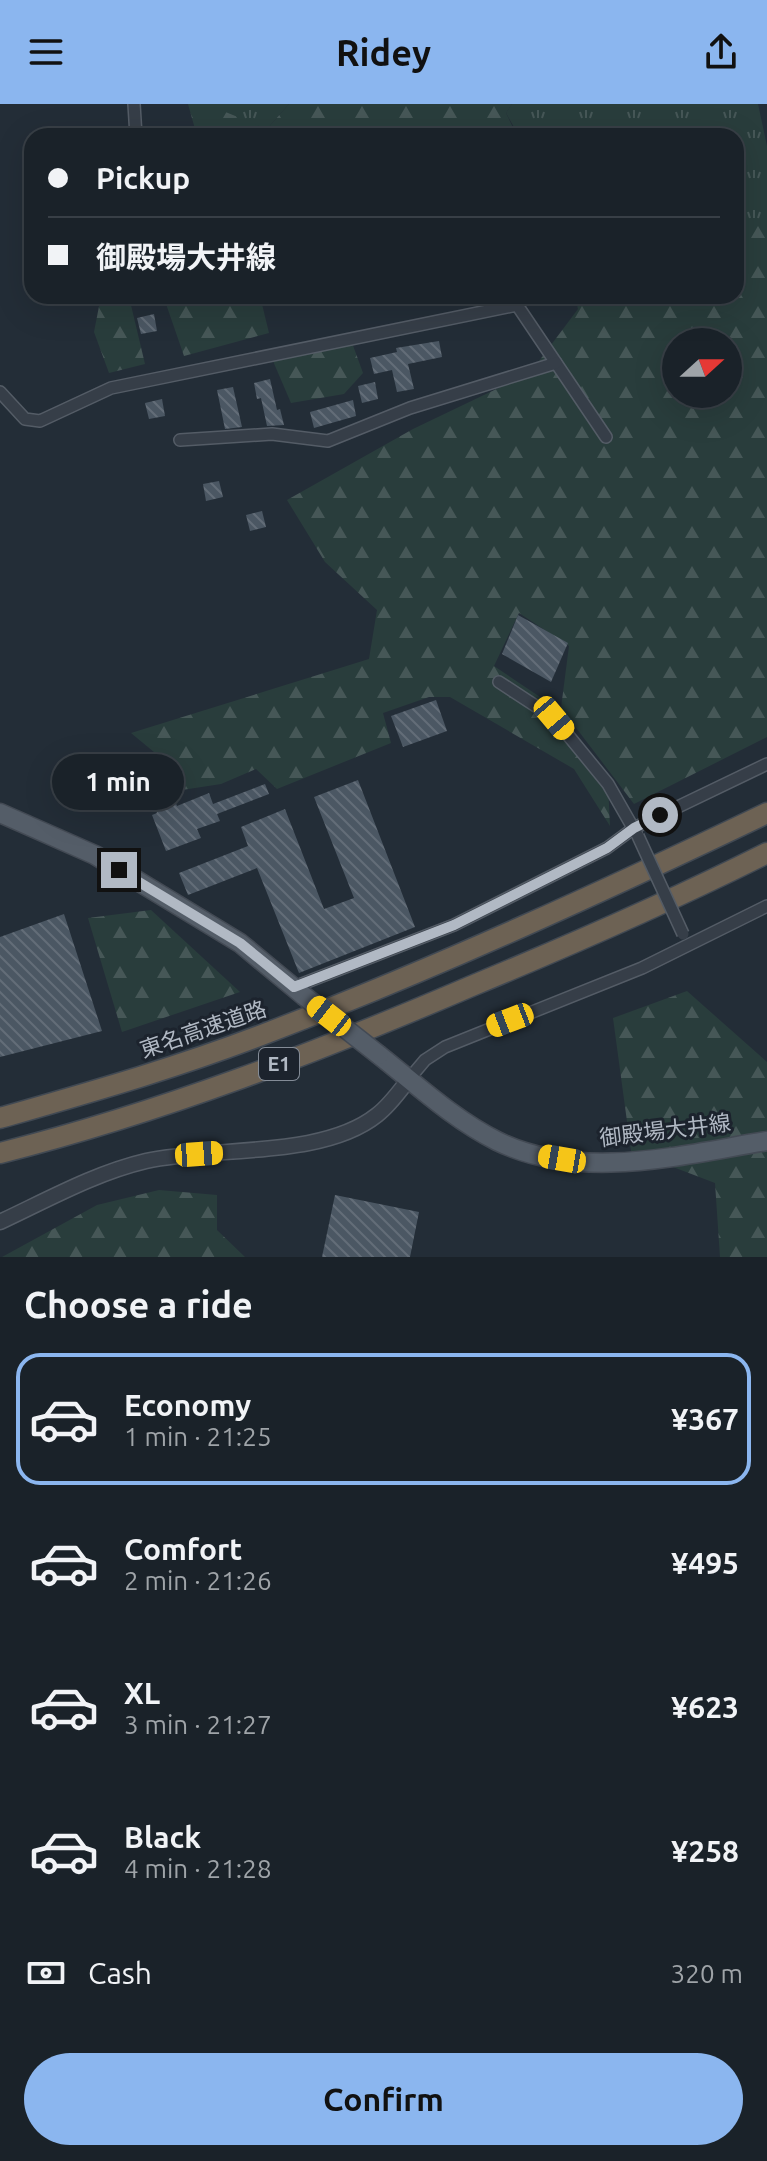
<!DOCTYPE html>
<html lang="en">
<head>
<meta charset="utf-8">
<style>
	body { margin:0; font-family:Ubuntu,"Noto Sans JP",sans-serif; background:#232a31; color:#f1f3f6; height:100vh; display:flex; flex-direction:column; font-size:30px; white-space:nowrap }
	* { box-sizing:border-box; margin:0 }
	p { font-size:26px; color:#9fa4a8 }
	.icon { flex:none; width:44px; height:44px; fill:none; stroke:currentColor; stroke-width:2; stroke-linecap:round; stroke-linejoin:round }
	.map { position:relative; height:1153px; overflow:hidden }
	.panel { display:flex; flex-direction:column; background:#1a2229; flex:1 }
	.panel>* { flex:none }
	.guide { position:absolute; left:24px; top:24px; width:720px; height:176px; border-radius:24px; box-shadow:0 8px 32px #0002,0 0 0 2px #383f46; display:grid; align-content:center; height:176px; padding:0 24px; background:#1a2229 }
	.needle { width:52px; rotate:69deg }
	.controls { position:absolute; left:662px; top:224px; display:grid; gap:16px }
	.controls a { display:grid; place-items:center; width:80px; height:80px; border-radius:50%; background:#1a2229; box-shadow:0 8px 32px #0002,0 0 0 2px #383f46; font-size:40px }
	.end { position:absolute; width:36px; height:36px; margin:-18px; border:10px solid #b1b9c4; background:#111; box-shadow:0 0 0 4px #111 }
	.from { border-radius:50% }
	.bubble { position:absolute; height:56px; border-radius:28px; background:#1a2229; box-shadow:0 8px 32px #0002,0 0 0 2px #383f46; font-size:26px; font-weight:600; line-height:56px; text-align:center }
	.car { position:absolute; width:24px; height:48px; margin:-24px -12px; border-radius:10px; box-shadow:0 0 6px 2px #0007; background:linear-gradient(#f5c518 24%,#345 0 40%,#f5c518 0 76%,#345 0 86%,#f5c518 0) }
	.guide b { display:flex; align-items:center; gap:28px; height:76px; font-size:30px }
	.guide b+b { border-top:2px solid #383f46 }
	.guide i { width:20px; height:20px; background:#f1f3f6 }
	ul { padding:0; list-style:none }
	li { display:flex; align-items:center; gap:24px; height:132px; margin:0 16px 12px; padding:0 8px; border:4px solid transparent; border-radius:24px }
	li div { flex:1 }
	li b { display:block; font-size:30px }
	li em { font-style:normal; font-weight:600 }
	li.current { border-color:#8bb6ef }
	li>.icon { width:72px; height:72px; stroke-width:1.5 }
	h2 { padding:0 24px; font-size:36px; line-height:96px }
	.pay { display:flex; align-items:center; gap:20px; height:88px; padding:0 24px; font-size:30px }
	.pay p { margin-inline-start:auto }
	.button { display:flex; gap:16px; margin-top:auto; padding:16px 24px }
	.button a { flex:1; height:92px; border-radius:48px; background:#8bb6ef; color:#111; font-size:32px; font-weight:600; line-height:92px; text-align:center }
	header { display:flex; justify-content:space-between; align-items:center; height:104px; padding:0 24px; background:#8bb6ef; color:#111; font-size:36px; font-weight:600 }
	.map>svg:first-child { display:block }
	.grass { fill:url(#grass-tufts) }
	.forest { fill:url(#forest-firs); fill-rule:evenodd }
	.building { fill:url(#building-back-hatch) }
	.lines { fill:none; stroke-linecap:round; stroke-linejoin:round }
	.minor-casing { stroke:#545c66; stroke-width:14 }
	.tertiary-casing { stroke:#545c66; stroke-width:17 }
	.primary-casing { stroke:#434a54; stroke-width:21 }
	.motorway-casing { stroke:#414953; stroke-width:23 }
	.minor { stroke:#363e48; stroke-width:11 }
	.tertiary { stroke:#363e48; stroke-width:14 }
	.primary { stroke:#545d68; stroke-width:18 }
	.motorway { stroke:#6d6254; stroke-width:20 }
	.minor-bridge-casing { stroke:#545c66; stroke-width:14; stroke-linecap:butt }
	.primary-bridge-casing { stroke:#434a54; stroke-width:21; stroke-linecap:butt }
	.minor-bridge { stroke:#363e48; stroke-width:11 }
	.primary-bridge { stroke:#545d68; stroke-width:18 }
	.route { stroke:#b1b9c4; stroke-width:10 }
	.labels { text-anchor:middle; stroke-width:6; stroke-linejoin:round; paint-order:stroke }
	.shield { fill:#1c232d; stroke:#848c97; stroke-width:2 }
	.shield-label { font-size:20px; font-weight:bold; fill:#b1b9c4 }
	.street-label { font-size:22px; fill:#b1b9c4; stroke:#1c232d }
</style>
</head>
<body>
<header><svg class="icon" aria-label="menu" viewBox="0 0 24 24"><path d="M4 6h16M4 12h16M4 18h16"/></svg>Ridey<svg class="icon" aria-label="share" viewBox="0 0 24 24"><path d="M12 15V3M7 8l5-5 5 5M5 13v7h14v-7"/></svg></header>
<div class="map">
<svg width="767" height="1153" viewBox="0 0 767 1153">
	<defs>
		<pattern id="grass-tufts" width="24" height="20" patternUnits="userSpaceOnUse" patternTransform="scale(2)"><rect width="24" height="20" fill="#293d3c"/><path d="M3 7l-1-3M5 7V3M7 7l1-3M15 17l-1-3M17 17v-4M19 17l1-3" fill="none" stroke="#465757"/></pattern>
		<pattern id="forest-firs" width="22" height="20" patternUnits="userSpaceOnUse" patternTransform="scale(2)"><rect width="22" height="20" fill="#293d3c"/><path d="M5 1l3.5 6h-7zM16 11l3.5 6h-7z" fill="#465757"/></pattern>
		<pattern id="building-back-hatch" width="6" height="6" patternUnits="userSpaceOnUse" patternTransform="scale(2)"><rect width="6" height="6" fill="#4b5763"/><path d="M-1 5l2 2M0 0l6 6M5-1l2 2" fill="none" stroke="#636d78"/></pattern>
	</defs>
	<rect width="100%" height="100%" fill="#232d37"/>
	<g class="grass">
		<polygon points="200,0 289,0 267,25"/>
		<polygon points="512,0 758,0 767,42 767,118 736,118 736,32 519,32 506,9"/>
	</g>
	<g class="forest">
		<polygon points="188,0 206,0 267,25 289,0 512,0 506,9 517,32 197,32"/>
		<path d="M 736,114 L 767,116 L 767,633 L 634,700 L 561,604 L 569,542 L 519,509 L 494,562 L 549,599 L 608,680 L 610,722 L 574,665 L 450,593 L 429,593 L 383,609 L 391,639 L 277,685 L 256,665 L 221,680 L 182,686 L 160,653 L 131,629 L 369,555 L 377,506 L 325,458 L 287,396 L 413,325 L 530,269 L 578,205 L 575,192 L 736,192 ZM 676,238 L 728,238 L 728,290 L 676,290 Z"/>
		<polygon points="101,192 260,192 269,229 184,252 164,194 130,197 145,260 109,269 94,228"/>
		<polygon points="351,236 363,269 344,290 291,299 273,257 333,238"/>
		<polygon points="151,806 240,888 122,928 88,814"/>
		<polygon points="687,887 767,958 767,1153 720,1153 715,1079 631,1047 613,914"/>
		<polygon points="159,1086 217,1091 217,1126 245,1153 2,1153 97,1101"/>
	</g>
	<g class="building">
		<polygon points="154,210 157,227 141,230 137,214"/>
		<polygon points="439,237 442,253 408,260 414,285 397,288 392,266 374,270 370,254 397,248 396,244"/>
		<polygon points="270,275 277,306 280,305 284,321 267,322 261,294 257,295 254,279"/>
		<polygon points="375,278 378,295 362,299 358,282"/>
		<polygon points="233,283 242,323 225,325 217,286"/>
		<polygon points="162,295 165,312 149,315 145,299"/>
		<polygon points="353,296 356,312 314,324 310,308"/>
		<polygon points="219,377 223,393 206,397 203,380"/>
		<polygon points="262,407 266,423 250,427 246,411"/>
		<polygon points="518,511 568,539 551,578 502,550"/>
		<polygon points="436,596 447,627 403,643 391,612"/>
		<polygon points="158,655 177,702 209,689 213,700 265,680 269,690 217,710 220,717 197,725 201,734 166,747 152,711 157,709 138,663"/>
		<polygon points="358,676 415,823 299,869 257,764 188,791 179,769 248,742 241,723 285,705 324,805 354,794 314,693"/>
		<polygon points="64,810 102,927 0,953 0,833"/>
		<polygon points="335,1091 419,1108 410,1153 322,1153"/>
	</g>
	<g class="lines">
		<g class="minor-casing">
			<g id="minor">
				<polyline points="134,0 136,32"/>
				<polyline points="0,288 25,315 40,317 111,284 517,201 606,333"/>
				<polyline points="180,336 272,330 328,337 410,304 556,259"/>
				<polyline points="499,578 554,614 608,680 636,729"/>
				<polyline points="294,883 454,821 607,744 634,724 767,660"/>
				<polyline points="409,975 425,956 445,943 642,864 767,802"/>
			</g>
		</g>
		<g class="tertiary-casing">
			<path id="tertiary" d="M 0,1118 C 47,1096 95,1069 146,1057 C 213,1042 322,1055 377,1011 C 390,1001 399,988 409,975"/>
		</g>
		<g class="primary-casing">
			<g id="primary">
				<polyline points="0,709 95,751 240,839 304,892"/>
				<path d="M 379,951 C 417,981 453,1015 497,1037 C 581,1078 680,1051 767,1037"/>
			</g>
		</g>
		<g class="motorway-casing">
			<g id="motorway">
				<path d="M 0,1014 C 91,988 183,962 272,927 C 441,862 604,787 767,709"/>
				<path d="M 0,1049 C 163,1008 320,947 474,881 C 573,840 671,797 767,749"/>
			</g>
		</g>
		<use href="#minor" class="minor"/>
		<use href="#tertiary" class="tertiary"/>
		<use href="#primary" class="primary"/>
		<use href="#motorway" class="motorway"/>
		<g class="minor-bridge-casing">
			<polyline id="minor-bridge" points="638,732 683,830"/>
		</g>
		<g class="primary-bridge-casing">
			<polyline id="primary-bridge" points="304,892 379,951"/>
		</g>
		<use href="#minor-bridge" class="minor-bridge"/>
		<use href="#primary-bridge" class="primary-bridge"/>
	</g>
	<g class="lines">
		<polyline class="route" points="119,766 240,839 294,883 454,821 607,744 634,724 660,711"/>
	</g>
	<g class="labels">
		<rect class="shield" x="259" y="944" width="40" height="32" rx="6"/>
		<g class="shield-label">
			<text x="279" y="967">E1</text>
		</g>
		<g class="street-label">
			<text transform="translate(203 925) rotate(-19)" y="8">東名高速道路</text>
			<text transform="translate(665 1026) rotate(-7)" y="8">御殿場大井線</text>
		</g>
	</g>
</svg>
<div class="controls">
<a><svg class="needle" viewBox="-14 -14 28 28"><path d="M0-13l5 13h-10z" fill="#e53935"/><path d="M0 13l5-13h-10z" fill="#9fa4a8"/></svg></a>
</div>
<i class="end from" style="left:660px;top:711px"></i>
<i class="end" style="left:119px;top:766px"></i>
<div class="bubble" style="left:52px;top:650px;width:132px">1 min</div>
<i class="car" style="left:554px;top:614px;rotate:140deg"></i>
<i class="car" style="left:329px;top:912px;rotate:308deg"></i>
<i class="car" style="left:510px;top:916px;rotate:249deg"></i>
<i class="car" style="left:199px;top:1050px;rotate:86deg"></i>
<i class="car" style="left:562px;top:1055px;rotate:280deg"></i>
<div class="guide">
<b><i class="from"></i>Pickup</b>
<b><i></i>御殿場大井線</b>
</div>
</div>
<section class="panel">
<h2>Choose a ride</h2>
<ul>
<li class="current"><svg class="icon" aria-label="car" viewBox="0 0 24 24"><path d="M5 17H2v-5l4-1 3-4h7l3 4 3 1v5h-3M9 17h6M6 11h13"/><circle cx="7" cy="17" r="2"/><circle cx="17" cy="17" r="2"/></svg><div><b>Economy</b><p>1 min · 21:25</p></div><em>¥367</em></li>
<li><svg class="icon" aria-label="car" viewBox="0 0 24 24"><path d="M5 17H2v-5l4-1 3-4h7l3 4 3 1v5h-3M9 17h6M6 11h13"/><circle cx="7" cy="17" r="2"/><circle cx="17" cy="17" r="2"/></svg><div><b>Comfort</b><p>2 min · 21:26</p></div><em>¥495</em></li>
<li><svg class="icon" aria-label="car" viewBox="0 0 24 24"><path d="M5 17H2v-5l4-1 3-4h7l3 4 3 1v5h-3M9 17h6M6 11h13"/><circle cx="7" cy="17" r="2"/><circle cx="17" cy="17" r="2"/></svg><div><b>XL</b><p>3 min · 21:27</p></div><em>¥623</em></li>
<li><svg class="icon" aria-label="car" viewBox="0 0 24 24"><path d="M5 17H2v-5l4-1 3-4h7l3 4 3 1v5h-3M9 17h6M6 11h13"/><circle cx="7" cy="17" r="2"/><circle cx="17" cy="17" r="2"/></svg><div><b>Black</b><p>4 min · 21:28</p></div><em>¥258</em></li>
</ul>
<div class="pay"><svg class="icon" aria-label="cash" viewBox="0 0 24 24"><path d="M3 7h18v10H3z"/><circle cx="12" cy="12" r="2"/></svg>Cash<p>320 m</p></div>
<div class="button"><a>Confirm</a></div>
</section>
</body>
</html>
